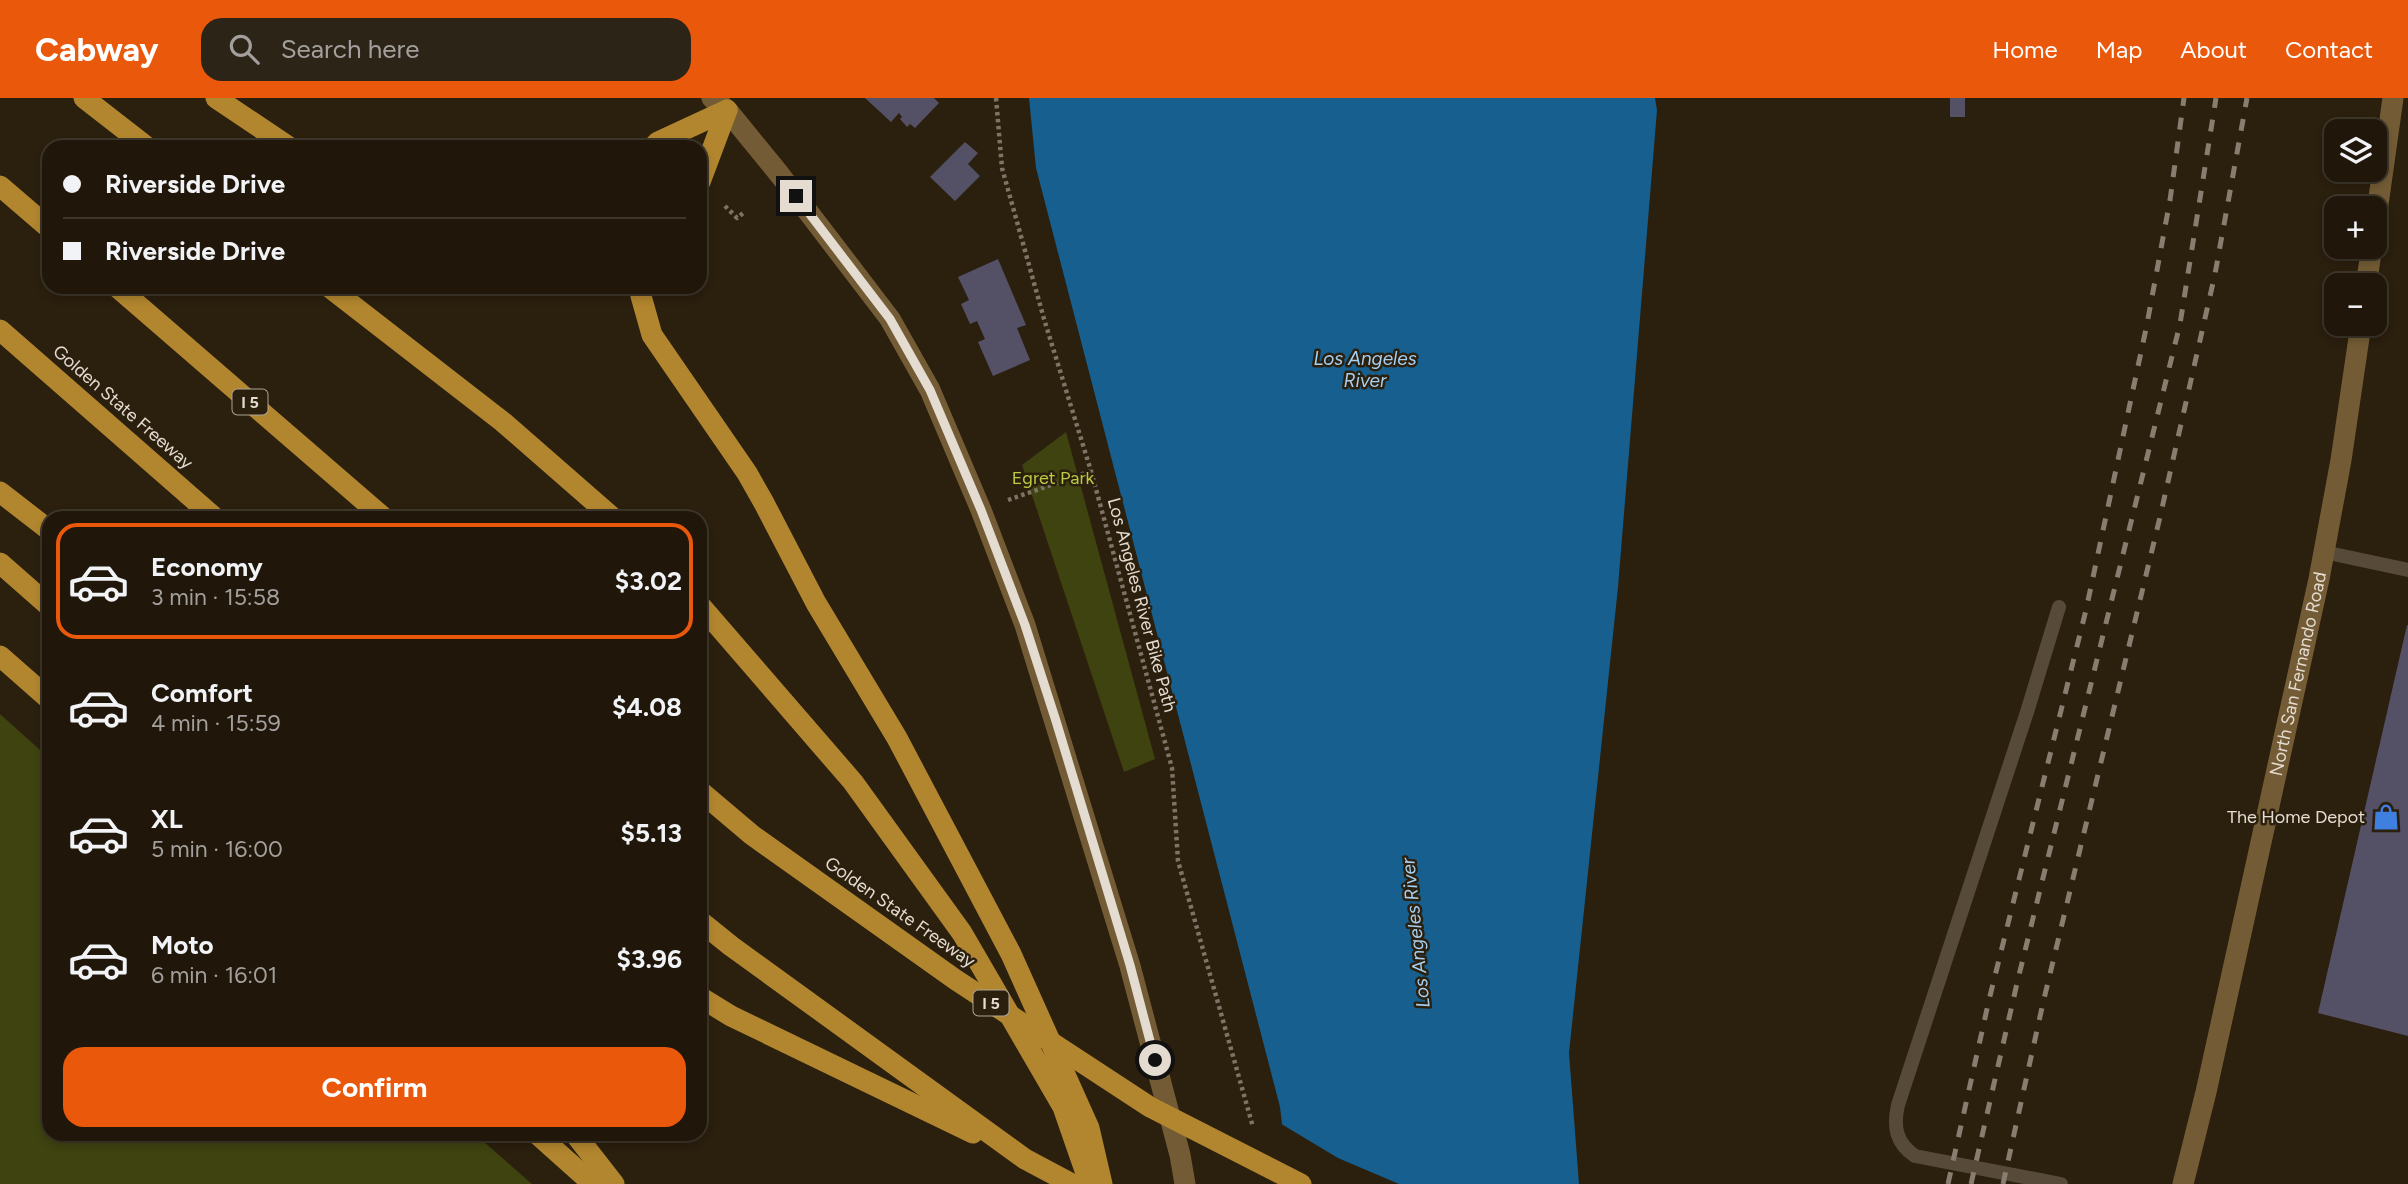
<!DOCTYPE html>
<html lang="en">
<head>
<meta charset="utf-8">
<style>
	body { margin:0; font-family:Figtree,sans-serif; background:#2d2418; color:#f1f3f6; height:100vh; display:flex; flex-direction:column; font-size:26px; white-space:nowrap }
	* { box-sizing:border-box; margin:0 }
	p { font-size:23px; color:#a29f9c }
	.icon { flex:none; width:38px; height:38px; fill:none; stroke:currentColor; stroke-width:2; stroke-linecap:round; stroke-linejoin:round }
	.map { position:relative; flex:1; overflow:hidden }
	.side { position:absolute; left:42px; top:413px; width:665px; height:630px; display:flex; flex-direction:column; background:#20170a; border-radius:21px; box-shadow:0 4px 10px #0003,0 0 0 2px #3d362b }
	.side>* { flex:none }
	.banner { position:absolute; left:42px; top:42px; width:665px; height:154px; border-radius:21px; box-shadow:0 4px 10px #0003,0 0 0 2px #3d362b; display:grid; align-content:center; height:154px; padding:0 21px; background:#20170a }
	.fabs { position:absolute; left:2324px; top:21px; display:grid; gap:14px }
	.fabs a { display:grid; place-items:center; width:63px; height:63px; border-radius:14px; background:#20170a; box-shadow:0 4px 10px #0003,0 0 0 2px #3d362b; font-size:35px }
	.end { position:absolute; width:32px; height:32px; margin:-16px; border:9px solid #e4dbd1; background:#111; box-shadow:0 0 0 4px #111 }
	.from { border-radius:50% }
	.banner b { display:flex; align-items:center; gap:24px; height:66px; font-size:26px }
	.banner b+b { border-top:2px solid #3d362b }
	.banner i { width:18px; height:18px; background:#f1f3f6 }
	ul { padding:12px 0 0; list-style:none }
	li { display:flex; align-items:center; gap:21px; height:116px; margin:0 14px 10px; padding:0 7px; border:4px solid transparent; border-radius:21px }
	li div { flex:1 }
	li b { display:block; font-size:26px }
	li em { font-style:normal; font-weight:700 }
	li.on { border-color:#ea580c }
	li>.icon { width:63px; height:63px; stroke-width:1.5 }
	.cta { display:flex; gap:14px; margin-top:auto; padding:14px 21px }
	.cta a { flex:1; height:80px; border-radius:21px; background:#ea580c; color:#fff; font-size:28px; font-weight:700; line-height:80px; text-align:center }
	header { display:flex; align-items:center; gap:42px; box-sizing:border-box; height:98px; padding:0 35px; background:#ea580c; color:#fff }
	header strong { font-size:33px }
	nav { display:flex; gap:38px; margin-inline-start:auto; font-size:24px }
	.search { width:490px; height:63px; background:#2d2418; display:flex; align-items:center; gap:18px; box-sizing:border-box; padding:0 24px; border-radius:21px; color:#a29f9c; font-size:26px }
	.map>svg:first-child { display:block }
	.green { fill:#3e4310 }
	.water { fill:#165f8e }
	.pier { fill:#2b1f0e }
	.building { fill:#545166 }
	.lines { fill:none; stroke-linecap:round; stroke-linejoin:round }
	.path { stroke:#7e7366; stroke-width:4.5; stroke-dasharray:3.5 3.5; stroke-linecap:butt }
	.service { stroke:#584a38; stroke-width:14 }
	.secondary { stroke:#735c35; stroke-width:21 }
	.motorway { stroke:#b2862e; stroke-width:21 }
	.rail { stroke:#887e70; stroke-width:5; stroke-dasharray:12 12; stroke-linecap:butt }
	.route { stroke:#e4dbd1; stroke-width:9 }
	.labels { text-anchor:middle; stroke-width:5; stroke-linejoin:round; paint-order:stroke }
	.shield { fill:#2b1f0e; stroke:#aca396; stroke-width:2 }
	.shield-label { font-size:16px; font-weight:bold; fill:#e4dbd1 }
	.street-label { font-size:18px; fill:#e4dbd1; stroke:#2b1f0e }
	.park-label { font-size:18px; fill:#bcca41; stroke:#2b1f0e }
	.poi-label { font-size:18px; fill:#e4dbd1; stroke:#2b1f0e; text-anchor:end }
	.water-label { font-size:19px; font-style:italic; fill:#a6cff0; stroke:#2b1f0e }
</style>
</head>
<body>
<header>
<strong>Cabway</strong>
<div class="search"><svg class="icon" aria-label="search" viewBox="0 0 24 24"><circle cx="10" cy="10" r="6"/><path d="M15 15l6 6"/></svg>Search here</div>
<nav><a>Home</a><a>Map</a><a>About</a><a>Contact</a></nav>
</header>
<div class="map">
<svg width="2408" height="1086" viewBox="0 0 2408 1086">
	<rect width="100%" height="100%" fill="#2b1f0e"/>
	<g class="green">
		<polygon points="1066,334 1155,661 1124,674 1022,367"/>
		<polygon points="0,616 49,660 49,1036 475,1036 532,1086 0,1086"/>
	</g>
	<polygon class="water" points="1029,0 1655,0 1657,12 1618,489 1569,955 1579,1086 1289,1086 1280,1009 1036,70"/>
	<polygon class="pier" points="1278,1024 1338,1060 1399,1086 1285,1086"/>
	<g class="building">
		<polygon points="865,0 934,0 939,5 915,30 910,26 907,29 900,21 902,19 899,15 891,24"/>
		<rect x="1950" y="0" width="15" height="19"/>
		<polygon points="965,44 978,55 968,66 980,78 955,103 930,79"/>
		<polygon points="998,161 1026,227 1017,230 1030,262 993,278 978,244 985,241 977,223 970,226 961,206 969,202 958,179"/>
		<polygon points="2407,527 2408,527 2408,938 2318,915"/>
	</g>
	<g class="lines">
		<g class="path">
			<polyline points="996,0 1002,70 1044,221 1091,373 1172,670 1178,763 1253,1029"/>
			<polyline points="725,108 737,120 743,115"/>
			<polyline points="1008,402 1091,373"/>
		</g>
		<g class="service">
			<polyline points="2324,454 2408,472"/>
			<path d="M 2059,509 L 2027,614 L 1898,1007 C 1893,1029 1896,1045 1915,1058 L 2061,1086"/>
		</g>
		<g class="secondary">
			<polyline points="712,0 727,12 780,77 890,221 930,292 981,412 1025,527 1130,868 1180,1057 1185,1086"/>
			<polyline points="2375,128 2393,0"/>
			<polyline points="2366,187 2372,149"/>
			<path id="s1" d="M 2183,1086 L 2206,994 L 2319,481 L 2341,362 L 2361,226"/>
		</g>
		<g class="motorway">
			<polyline points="84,0 147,49"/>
			<polyline points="216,0 289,49"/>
			<polyline points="653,49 658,44 727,12"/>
			<polyline points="700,84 727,12"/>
			<polyline points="0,88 49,130"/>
			<polyline points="117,189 384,420"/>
			<polyline points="329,189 503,324 613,420"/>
			<polyline points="641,189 641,198 652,237 747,375 764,405 816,505 897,640 1011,856 1089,1030 1102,1086"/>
			<polyline points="0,232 215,420"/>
			<polyline points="0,394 49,432"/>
			<polyline points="0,465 49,508"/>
			<polyline points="700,507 853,684 962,835 1063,1009 1089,1084"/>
			<polyline points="0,558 49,601"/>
			<polyline points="700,693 752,737 956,882 1150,1009 1301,1086"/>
			<polyline points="700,823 731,848 1025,1061 1072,1086"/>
			<polyline points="700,899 731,918 973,1035"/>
			<polyline points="537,1036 593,1086"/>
			<polyline points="575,1036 614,1086"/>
		</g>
		<g class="rail">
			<polyline points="1948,1086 1989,902 2086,512 2147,226 2170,102 2184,0"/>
			<polyline points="1971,1086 2018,881 2180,226 2216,0"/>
			<polyline points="2003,1086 2043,905 2160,419 2215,176 2247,0"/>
		</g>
	</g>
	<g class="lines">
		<polyline class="route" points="796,98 890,221 930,292 981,412 1025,527 1056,623 1130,867 1155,962"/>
	</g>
	<defs>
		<g id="shop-bare" transform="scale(2.1)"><path d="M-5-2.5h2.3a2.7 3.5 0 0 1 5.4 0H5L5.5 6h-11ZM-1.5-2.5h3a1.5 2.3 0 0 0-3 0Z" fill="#3f7fe0" stroke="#2b1f0e" stroke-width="2.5" paint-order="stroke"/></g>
	</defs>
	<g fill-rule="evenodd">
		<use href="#shop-bare" x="2386" y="719"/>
	</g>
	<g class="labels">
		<g class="shield">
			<rect x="232.5" y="291.5" width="35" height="25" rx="5"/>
			<rect x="973.5" y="892.5" width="35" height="25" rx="5"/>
		</g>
		<g class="shield-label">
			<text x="250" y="310">I 5</text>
			<text x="991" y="911">I 5</text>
		</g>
		<g class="street-label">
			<text transform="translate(123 309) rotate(41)" y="6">Golden State Freeway</text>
			<text transform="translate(1142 507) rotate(75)" y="6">Los Angeles River Bike Path</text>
			<text dy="6" stroke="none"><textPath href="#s1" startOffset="523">North San Fernando Road</textPath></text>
			<text transform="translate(900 814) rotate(35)" y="6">Golden State Freeway</text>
		</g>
		<g class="park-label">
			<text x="1053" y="386">Egret Park</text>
		</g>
		<g class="poi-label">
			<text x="2365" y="725">The Home Depot</text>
		</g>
		<g class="water-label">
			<text x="1365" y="267">Los Angeles<tspan x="1365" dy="22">River</tspan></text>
			<text transform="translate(1415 835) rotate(-96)" y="7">Los Angeles River</text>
		</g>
	</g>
</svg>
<div class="fabs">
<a><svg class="icon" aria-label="layers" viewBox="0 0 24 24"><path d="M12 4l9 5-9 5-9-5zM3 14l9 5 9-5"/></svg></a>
<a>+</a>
<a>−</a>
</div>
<i class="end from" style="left:1155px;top:962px"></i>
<i class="end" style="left:796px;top:98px"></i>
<div class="banner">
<b><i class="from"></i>Riverside Drive</b>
<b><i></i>Riverside Drive</b>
</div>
<section class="side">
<ul>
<li class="on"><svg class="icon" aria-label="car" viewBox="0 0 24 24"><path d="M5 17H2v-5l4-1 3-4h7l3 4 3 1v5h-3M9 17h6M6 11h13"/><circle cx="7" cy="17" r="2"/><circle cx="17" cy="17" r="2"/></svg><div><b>Economy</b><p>3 min · 15:58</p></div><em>$3.02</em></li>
<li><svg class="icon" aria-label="car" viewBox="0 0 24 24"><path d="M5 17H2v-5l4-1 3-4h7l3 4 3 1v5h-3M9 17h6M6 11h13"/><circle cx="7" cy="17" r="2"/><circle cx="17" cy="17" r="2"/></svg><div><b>Comfort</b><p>4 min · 15:59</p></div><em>$4.08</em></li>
<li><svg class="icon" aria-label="car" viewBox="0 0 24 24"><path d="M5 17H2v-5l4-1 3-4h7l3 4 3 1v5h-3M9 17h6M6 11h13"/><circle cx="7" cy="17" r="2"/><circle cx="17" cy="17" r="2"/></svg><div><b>XL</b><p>5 min · 16:00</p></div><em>$5.13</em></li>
<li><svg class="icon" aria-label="car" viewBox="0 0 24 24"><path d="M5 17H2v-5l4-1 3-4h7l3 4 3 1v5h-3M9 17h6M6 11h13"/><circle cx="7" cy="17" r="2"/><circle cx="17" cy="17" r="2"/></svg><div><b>Moto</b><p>6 min · 16:01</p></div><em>$3.96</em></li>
</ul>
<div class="cta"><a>Confirm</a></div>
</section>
</div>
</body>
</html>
